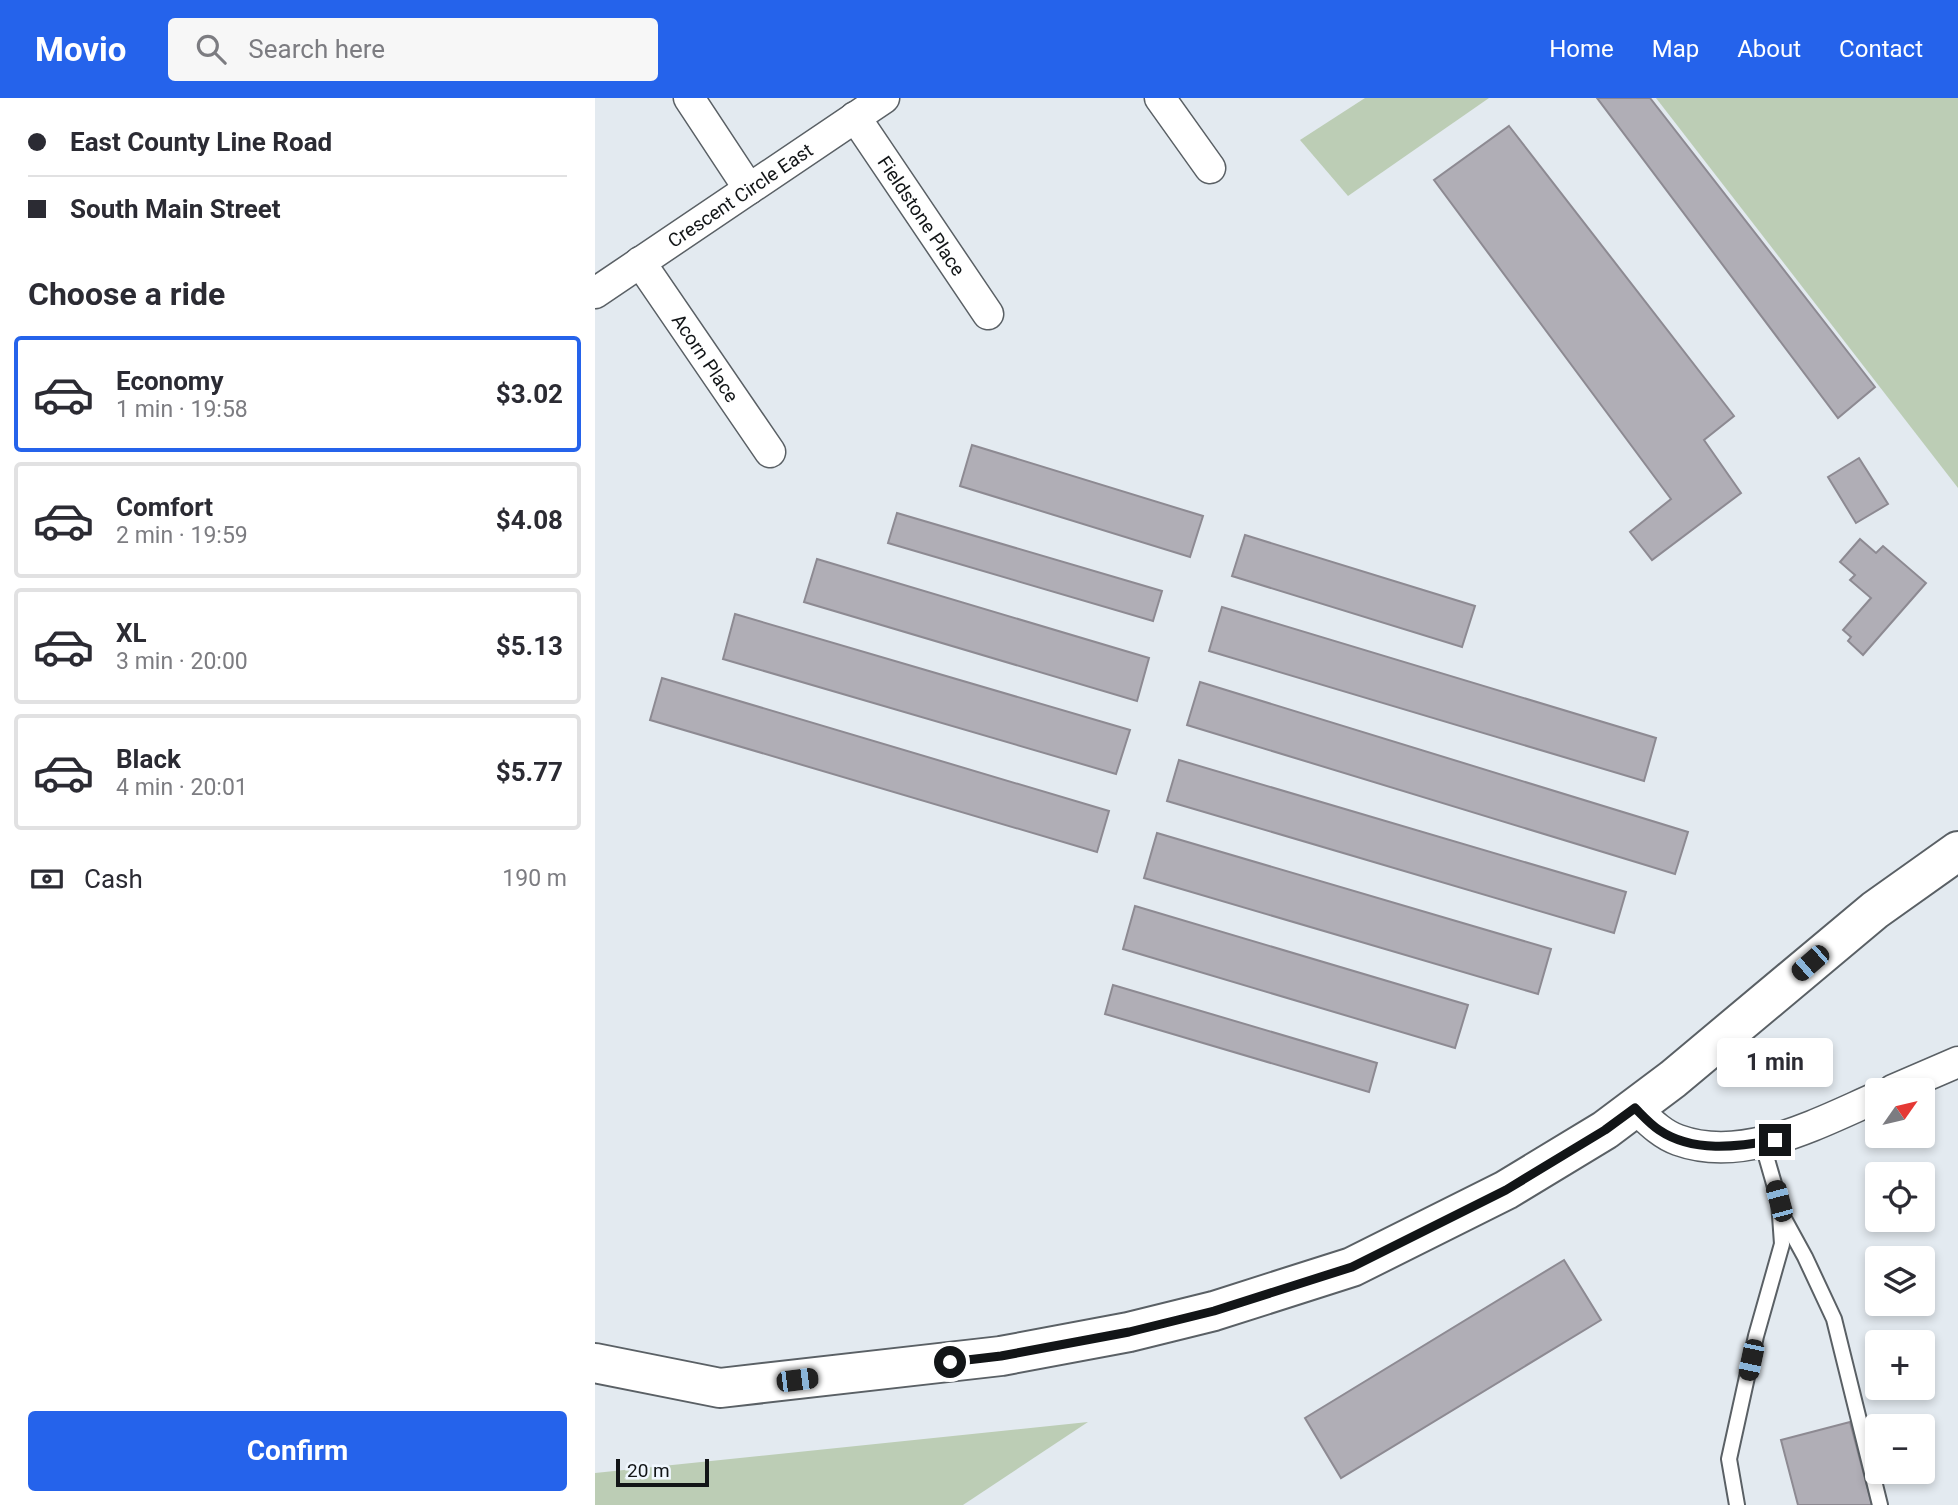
<!DOCTYPE html>
<html lang="en">
<head>
<meta charset="utf-8">
<style>
	body { margin:0; font-family:Roboto,sans-serif; background:#f7f7f7; color:#2b2b33; height:100vh; display:flex; flex-direction:column; font-size:26px; white-space:nowrap }
	* { box-sizing:border-box; margin:0 }
	p { font-size:23px; color:#7c7c81 }
	.icon { flex:none; width:38px; height:38px; fill:none; stroke:currentColor; stroke-width:2; stroke-linecap:round; stroke-linejoin:round }
	.map { position:relative; flex:1; overflow:hidden }
	.drawer { display:flex; flex-direction:column; background:#fff; width:595px }
	.drawer>* { flex:none }
	.top-card { display:grid; align-content:center; height:154px; padding:0 28px; background:#fff }
	.needle { width:46px; rotate:56deg }
	.tools { position:absolute; left:1270px; top:980px; display:grid; gap:14px }
	.tools a { display:grid; place-items:center; width:70px; height:70px; border-radius:7px; background:#fff; box-shadow:0 4px 10px #0003; font-size:35px }
	.scale { position:absolute; left:21px; bottom:18px; width:93px; box-sizing:border-box; padding-left:7px; border:4px solid #121517; border-top:0; font-size:19px; line-height:24px; white-space:nowrap; color:#121517; -webkit-text-stroke:5px #f0f7fe; paint-order:stroke }
	.end { position:absolute; width:32px; height:32px; margin:-16px; border:9px solid #121517; background:#fff; box-shadow:0 0 0 4px #fff }
	.from { border-radius:50% }
	.bubble { position:absolute; height:49px; border-radius:7px; background:#fff; box-shadow:0 4px 10px #0003; font-size:23px; font-weight:700; line-height:49px; text-align:center }
	.car { position:absolute; width:21px; height:42px; margin:-21px -10px; border-radius:9px; box-shadow:0 0 5px 2px #0007; background:linear-gradient(#222 24%,#8ab4d8 0 40%,#222 0 76%,#8ab4d8 0 86%,#222 0) }
	.top-card b { display:flex; align-items:center; gap:24px; height:66px; font-size:26px }
	.top-card b+b { border-top:2px solid #e1e1e2 }
	.top-card i { width:18px; height:18px; background:#2b2b33 }
	ul { padding:0; list-style:none }
	li { display:flex; align-items:center; gap:21px; height:116px; margin:0 14px 10px; padding:0 14px; border:4px solid #e1e1e2; border-radius:7px }
	li div { flex:1 }
	li b { display:block; font-size:26px }
	li em { font-style:normal; font-weight:700 }
	li.selected { border-color:#2563eb }
	li>.icon { width:63px; height:63px; stroke-width:1.5 }
	h2 { padding:0 28px; font-size:32px; line-height:84px }
	.pay { display:flex; align-items:center; gap:18px; height:77px; padding:0 28px; font-size:26px }
	.pay p { margin-inline-start:auto }
	.primary-button { display:flex; gap:14px; margin-top:auto; padding:14px 28px }
	.primary-button a { flex:1; height:80px; border-radius:7px; background:#2563eb; color:#fff; font-size:28px; font-weight:700; line-height:80px; text-align:center }
	header { display:flex; align-items:center; gap:42px; box-sizing:border-box; height:98px; padding:0 35px; background:#2563eb; color:#fff }
	header strong { font-size:33px }
	nav { display:flex; gap:38px; margin-inline-start:auto; font-size:24px }
	.search { width:490px; height:63px; background:#f7f7f7; display:flex; align-items:center; gap:18px; box-sizing:border-box; padding:0 24px; border-radius:7px; color:#7c7c81; font-size:26px }
	main { display:flex; flex:1; min-height:0 }
	.map>svg:first-child { display:block }
	.green { fill:#bccdb5 }
	.building { fill:#b0aeb6; stroke:#8d8a92; stroke-width:2 }
	.lines { fill:none; stroke-linecap:round; stroke-linejoin:round }
	.service-casing { stroke:#5a6065; stroke-width:18 }
	.minor-casing { stroke:#5a6065; stroke-width:33 }
	.secondary-casing { stroke:#5a6065; stroke-width:42 }
	.service { stroke:#fff; stroke-width:14 }
	.minor { stroke:#fff; stroke-width:30 }
	.secondary { stroke:#fff; stroke-width:38 }
	.route { stroke:#121517; stroke-width:9 }
	.labels { text-anchor:middle; stroke-width:6; stroke-linejoin:round; paint-order:stroke }
	.street-label { font-size:19px; fill:#121517; stroke:#f0f7fe }
</style>
</head>
<body>
<header>
<strong>Movio</strong>
<div class="search"><svg class="icon" aria-label="search" viewBox="0 0 24 24"><circle cx="10" cy="10" r="6"/><path d="M15 15l6 6"/></svg>Search here</div>
<nav><a>Home</a><a>Map</a><a>About</a><a>Contact</a></nav>
</header>
<main>
<section class="drawer">
<div class="top-card">
<b><i class="from"></i>East County Line Road</b>
<b><i></i>South Main Street</b>
</div>
<h2>Choose a ride</h2>
<ul>
<li class="selected"><svg class="icon" aria-label="car" viewBox="0 0 24 24"><path d="M5 17H2v-5l4-1 3-4h7l3 4 3 1v5h-3M9 17h6M6 11h13"/><circle cx="7" cy="17" r="2"/><circle cx="17" cy="17" r="2"/></svg><div><b>Economy</b><p>1 min · 19:58</p></div><em>$3.02</em></li>
<li><svg class="icon" aria-label="car" viewBox="0 0 24 24"><path d="M5 17H2v-5l4-1 3-4h7l3 4 3 1v5h-3M9 17h6M6 11h13"/><circle cx="7" cy="17" r="2"/><circle cx="17" cy="17" r="2"/></svg><div><b>Comfort</b><p>2 min · 19:59</p></div><em>$4.08</em></li>
<li><svg class="icon" aria-label="car" viewBox="0 0 24 24"><path d="M5 17H2v-5l4-1 3-4h7l3 4 3 1v5h-3M9 17h6M6 11h13"/><circle cx="7" cy="17" r="2"/><circle cx="17" cy="17" r="2"/></svg><div><b>XL</b><p>3 min · 20:00</p></div><em>$5.13</em></li>
<li><svg class="icon" aria-label="car" viewBox="0 0 24 24"><path d="M5 17H2v-5l4-1 3-4h7l3 4 3 1v5h-3M9 17h6M6 11h13"/><circle cx="7" cy="17" r="2"/><circle cx="17" cy="17" r="2"/></svg><div><b>Black</b><p>4 min · 20:01</p></div><em>$5.77</em></li>
</ul>
<div class="pay"><svg class="icon" aria-label="cash" viewBox="0 0 24 24"><path d="M3 7h18v10H3z"/><circle cx="12" cy="12" r="2"/></svg>Cash<p>190 m</p></div>
<div class="primary-button"><a>Confirm</a></div>
</section>
<div class="map">
<svg width="1363" height="1407" viewBox="0 0 1363 1407">
	<rect width="100%" height="100%" fill="#e3eaf0"/>
	<g class="green">
		<polygon points="770,0 894,0 753,98 705,42"/>
		<polygon points="1061,0 1363,0 1363,390"/>
		<polygon points="493,1324 368,1407 0,1407 0,1375"/>
	</g>
	<g class="building">
		<polygon points="1002,0 1055,0 1280,289 1243,320"/>
		<polygon points="914,28 1139,318 1109,342 1146,395 1057,462 1035,434 1076,401 839,82"/>
		<polygon points="377,347 608,418 595,459 365,388"/>
		<polygon points="1264,360 1293,406 1261,425 1233,379"/>
		<polygon points="302,415 567,493 558,523 293,445"/>
		<polygon points="650,437 880,508 867,549 637,478"/>
		<polygon points="1265,441 1281,455 1288,448 1331,485 1268,557 1253,543 1256,539 1248,532 1276,500 1255,482 1260,477 1245,464"/>
		<polygon points="222,461 554,560 542,603 209,504"/>
		<polygon points="627,509 1061,640 1049,683 614,553"/>
		<polygon points="140,516 535,632 521,676 128,561"/>
		<polygon points="67,580 514,713 502,754 55,622"/>
		<polygon points="605,584 1093,734 1080,776 592,627"/>
		<polygon points="584,662 1031,794 1019,835 572,703"/>
		<polygon points="562,735 956,851 943,896 549,780"/>
		<polygon points="540,808 873,907 860,950 528,851"/>
		<polygon points="518,887 782,965 774,994 510,916"/>
		<polygon points="969,1162 1006,1222 746,1380 710,1320"/>
		<polygon points="1255,1324 1277,1407 1203,1407 1186,1342"/>
	</g>
	<g class="lines">
		<g class="service-casing">
			<g id="service">
				<polyline points="1187,1117 1210,1159 1239,1221 1285,1407"/>
				<polyline points="1142,1407 1134,1361 1161,1238 1187,1146 1184,1103 1167,1044"/>
			</g>
		</g>
		<g class="minor-casing">
			<g id="minor">
				<polyline points="94,0 154,91"/>
				<polyline points="565,0 615,70"/>
				<path id="s1" d="M 260,19 L 393,216"/>
				<path id="s2" d="M 45,164 L 175,354"/>
				<path id="s3" d="M 0,195 L 289,0"/>
				<polyline points="1298,992 1363,964"/>
				<path d="M 1040,1010 C 1053,1022 1066,1036 1083,1042 C 1149,1066 1223,1025 1283,999"/>
			</g>
		</g>
		<g class="secondary-casing">
			<polyline id="secondary" points="0,1265 125,1290 406,1258 534,1234 619,1213 757,1169 911,1092 1010,1032 1078,981 1280,812 1363,753"/>
		</g>
		<use href="#service" class="service"/>
		<use href="#minor" class="minor"/>
		<use href="#secondary" class="secondary"/>
	</g>
	<g class="lines">
		<path class="route" d="M 355,1264 L 406,1258 L 534,1234 L 619,1213 L 757,1169 L 911,1092 L 1010,1032 L 1040,1010 C 1048,1018 1055,1026 1064,1032 C 1098,1055 1142,1049 1180,1042"/>
	</g>
	<g class="labels">
		<g class="street-label">
			<text dy="7" stroke="none"><textPath href="#s3" startOffset="175">Crescent Circle East</textPath></text>
			<text dy="7" stroke="none"><textPath href="#s1" startOffset="119">Fieldstone Place</textPath></text>
			<text dy="7" stroke="none"><textPath href="#s2" startOffset="116">Acorn Place</textPath></text>
		</g>
	</g>
</svg>
<div class="tools">
<a><svg class="needle" viewBox="-14 -14 28 28"><path d="M0-13l5 13h-10z" fill="#e53935"/><path d="M0 13l5-13h-10z" fill="#7c7c81"/></svg></a>
<a><svg class="icon" aria-label="locate" viewBox="0 0 24 24"><circle cx="12" cy="12" r="6"/><path d="M12 2v4M12 18v4M2 12h4M18 12h4"/></svg></a>
<a><svg class="icon" aria-label="layers" viewBox="0 0 24 24"><path d="M12 4l9 5-9 5-9-5zM3 14l9 5 9-5"/></svg></a>
<a>+</a>
<a>−</a>
</div>
<div class="scale">20 m</div>
<i class="end from" style="left:355px;top:1264px"></i>
<i class="end" style="left:1180px;top:1042px"></i>
<div class="bubble" style="left:1122px;top:940px;width:116px">1 min</div>
<i class="car" style="left:1215px;top:865px;rotate:229deg"></i>
<i class="car" style="left:1184px;top:1103px;rotate:345deg"></i>
<i class="car" style="left:1156px;top:1262px;rotate:192deg"></i>
<i class="car" style="left:202px;top:1282px;rotate:83deg"></i>
</div>
</main>
</body>
</html>
